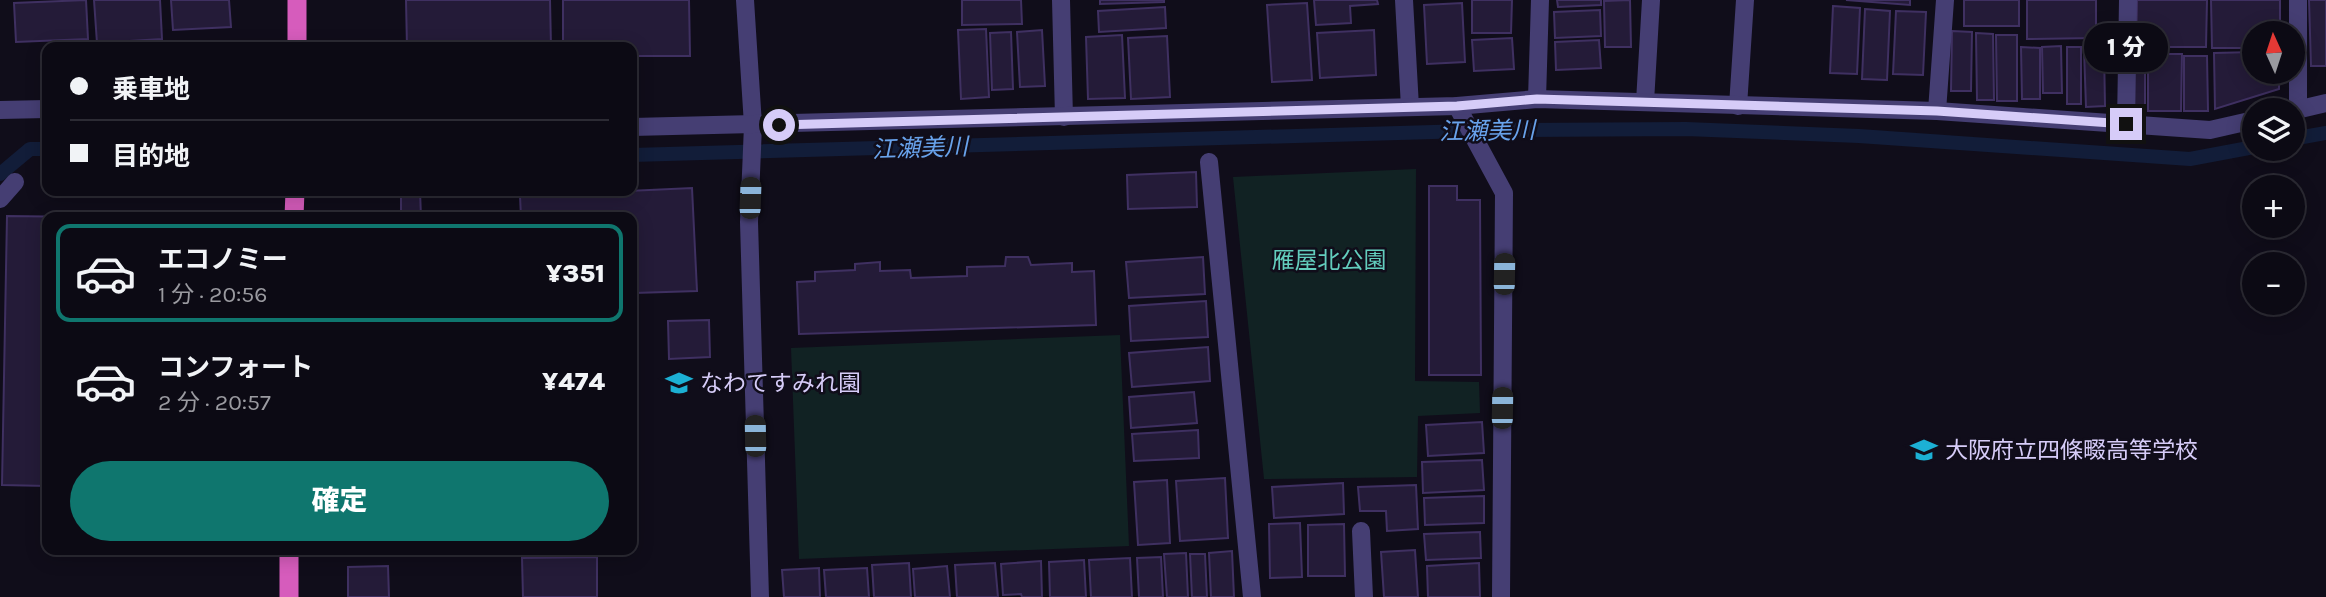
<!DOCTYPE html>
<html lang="ja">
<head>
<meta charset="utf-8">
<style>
	body { margin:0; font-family:Karla,"Noto Sans JP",sans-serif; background:#15131d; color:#f1f3f6; height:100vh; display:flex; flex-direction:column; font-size:26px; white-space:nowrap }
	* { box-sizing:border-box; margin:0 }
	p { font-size:23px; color:#9a9aa0 }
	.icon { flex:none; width:38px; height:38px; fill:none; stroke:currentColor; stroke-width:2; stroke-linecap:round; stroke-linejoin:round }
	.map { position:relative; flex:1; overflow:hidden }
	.sheet { position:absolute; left:42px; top:212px; width:595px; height:343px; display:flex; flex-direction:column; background:#0c0a14; border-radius:14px; box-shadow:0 4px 18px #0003,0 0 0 2px #2c2b34 }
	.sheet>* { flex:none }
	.guide { position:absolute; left:42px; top:42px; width:595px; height:154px; border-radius:14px; box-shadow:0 4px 18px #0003,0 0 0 2px #2c2b34; display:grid; align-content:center; height:154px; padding:0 28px; background:#0c0a14 }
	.needle { width:46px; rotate:357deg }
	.controls { position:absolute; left:2242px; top:21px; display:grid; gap:14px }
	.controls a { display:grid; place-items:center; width:63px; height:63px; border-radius:50%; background:#0c0a14; box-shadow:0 4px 18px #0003,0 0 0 2px #2c2b34; font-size:35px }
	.end { position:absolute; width:32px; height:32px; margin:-16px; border:9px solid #d6ccf8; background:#111; box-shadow:0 0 0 4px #111 }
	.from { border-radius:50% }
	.bubble { position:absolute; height:49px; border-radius:24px; background:#0c0a14; box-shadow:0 4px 18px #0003,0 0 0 2px #2c2b34; font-size:23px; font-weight:800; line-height:49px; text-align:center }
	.car { position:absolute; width:21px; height:42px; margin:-21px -10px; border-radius:9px; box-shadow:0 0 5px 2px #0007; background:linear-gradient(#222 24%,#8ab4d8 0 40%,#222 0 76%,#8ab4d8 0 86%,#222 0) }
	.guide b { display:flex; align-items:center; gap:24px; height:66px; font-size:26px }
	.guide b+b { border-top:2px solid #2c2b34 }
	.guide i { width:18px; height:18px; background:#f1f3f6 }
	ul { padding:12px 0 0; list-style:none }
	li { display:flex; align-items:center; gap:21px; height:98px; margin:0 14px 10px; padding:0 14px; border:4px solid transparent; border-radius:14px }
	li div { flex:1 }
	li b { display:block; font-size:26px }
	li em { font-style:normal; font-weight:800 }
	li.selected { border-color:#0f766e }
	li>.icon { width:63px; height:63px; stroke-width:1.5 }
	.cta { display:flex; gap:14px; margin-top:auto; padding:14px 28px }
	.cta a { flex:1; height:80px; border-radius:42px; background:#0f766e; color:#fff; font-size:28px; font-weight:800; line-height:80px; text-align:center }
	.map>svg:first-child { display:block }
	.green { fill:#112223 }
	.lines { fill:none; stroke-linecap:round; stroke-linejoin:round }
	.stream { stroke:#121d39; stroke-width:14 }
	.building { fill:#241b38; stroke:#3f3061; stroke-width:2 }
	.service { stroke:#453e73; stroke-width:18 }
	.minor { stroke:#453e73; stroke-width:18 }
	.tertiary { stroke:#453e73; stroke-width:18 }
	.trunk { stroke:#d65cbc; stroke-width:19 }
	.route { stroke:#d6ccf8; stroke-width:9 }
	.labels { text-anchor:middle; stroke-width:5; stroke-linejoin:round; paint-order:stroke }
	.park-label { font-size:23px; fill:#63cdbd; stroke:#100d1a }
	.poi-label { font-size:23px; fill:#d6ccf8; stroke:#100d1a; text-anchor:start }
	.water-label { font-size:24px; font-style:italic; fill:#68a2eb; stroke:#100d1a }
</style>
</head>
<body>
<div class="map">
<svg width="2326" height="597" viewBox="0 0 2326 597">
	<rect width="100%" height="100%" fill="#100d1a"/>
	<g class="green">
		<polygon points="1416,169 1415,381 1479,382 1480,413 1418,416 1417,477 1264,479 1233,177"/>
		<polygon points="1120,335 1129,546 799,559 791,348"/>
	</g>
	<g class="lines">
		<g class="stream">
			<polyline points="2292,139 2326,133"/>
			<polyline points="632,155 1502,130 1686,129 1859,136 2190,159 2254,147"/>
			<polyline points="0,174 30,149 47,149"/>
		</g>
	</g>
	<g class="building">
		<polygon points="86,0 88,39 16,42 14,3"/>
		<polygon points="94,0 160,0 162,39 97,43"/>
		<polygon points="171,0 229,0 231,27 173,30"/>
		<polygon points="406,0 550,0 551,47 407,47"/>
		<polygon points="563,0 689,0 690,56 632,56 632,47 563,47"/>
		<polygon points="962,0 1021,0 1022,24 962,25"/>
		<polygon points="1100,0 1164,0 1164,2 1100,4"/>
		<polygon points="1314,0 1377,0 1378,4 1350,6 1351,23 1316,25"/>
		<polygon points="1472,0 1512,0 1511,33 1472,33"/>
		<polygon points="1557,0 1601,0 1601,5 1558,7"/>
		<polygon points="1630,0 1631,47 1605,47 1604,1"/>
		<polygon points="1846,0 1910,0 1910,5"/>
		<rect x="1964" y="0" width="55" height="26"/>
		<polygon points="2027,0 2096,0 2096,38 2027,39"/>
		<polygon points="2137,0 2207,0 2206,47 2136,47"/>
		<polygon points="2211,0 2280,0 2280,33 2254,33 2254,48 2212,48"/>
		<polygon points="2309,0 2326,0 2326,66 2311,66"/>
		<polygon points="1307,3 1312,80 1272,82 1267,5"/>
		<polygon points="1462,3 1465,62 1427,64 1424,5"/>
		<polygon points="1833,6 1860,8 1857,74 1830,73"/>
		<polygon points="1165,7 1166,28 1099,32 1098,11"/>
		<polygon points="1865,9 1890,11 1887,80 1862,79"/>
		<polygon points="1600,10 1601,36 1555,38 1554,12"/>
		<polygon points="1896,11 1926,12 1923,75 1893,74"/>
		<polygon points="986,29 989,97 961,99 958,30"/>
		<polygon points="1042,30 1045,86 1020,87 1017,32"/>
		<polygon points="1374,30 1376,75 1320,78 1317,33"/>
		<polygon points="1952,31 1972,32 1971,91 1951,91"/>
		<polygon points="1011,32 1013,89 992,90 990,33"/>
		<polygon points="1976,33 1993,34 1994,100 1977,100"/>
		<polygon points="1122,35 1125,98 1088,99 1086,37"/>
		<polygon points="1996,35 2017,35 2017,101 1997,101"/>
		<polygon points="1167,36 1170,97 1131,99 1128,38"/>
		<polygon points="1512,38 1514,69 1474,71 1472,40"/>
		<polygon points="1599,40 1601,68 1556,70 1555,42"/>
		<polygon points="2061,46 2062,93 2043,93 2042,47"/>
		<polygon points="2021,47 2040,48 2040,99 2022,99"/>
		<rect x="2067" y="47" width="14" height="57"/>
		<polygon points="2104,49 2105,106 2086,107 2084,50"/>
		<polygon points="2254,52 2254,72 2279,72 2279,89 2215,109 2214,53"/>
		<polygon points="2148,54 2182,54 2181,111 2148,111"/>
		<polygon points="2133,55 2145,55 2145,109 2132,109"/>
		<polygon points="2184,56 2207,56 2208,111 2184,111"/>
		<polygon points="1196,172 1197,207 1128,209 1127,175"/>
		<polygon points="1429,186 1457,186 1457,200 1480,200 1481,375 1429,375"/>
		<polygon points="692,188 697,291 634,293 632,295 632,217 521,217 520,196"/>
		<polygon points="401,191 420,191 421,217 401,217"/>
		<polygon points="7,216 87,217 47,217 47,486 2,485"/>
		<polygon points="1006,257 1028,257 1031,265 1072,263 1072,272 1094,271 1096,325 799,334 797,282 815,281 815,272 855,270 855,264 880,262 880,271 910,270 911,278 967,276 967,267 1005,266"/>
		<polygon points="1203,257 1205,294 1129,298 1126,262"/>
		<polygon points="1206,301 1208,337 1131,341 1129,306"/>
		<polygon points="709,320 710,357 669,359 668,321"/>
		<polygon points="1208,347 1210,381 1132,387 1129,353"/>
		<polygon points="1194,392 1197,423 1131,428 1129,397"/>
		<polygon points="1482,422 1484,453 1428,456 1426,425"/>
		<polygon points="1198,430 1199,458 1134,461 1132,434"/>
		<polygon points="1482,460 1484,490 1423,493 1422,462"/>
		<polygon points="1225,478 1228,538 1180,541 1176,481"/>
		<polygon points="1167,480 1170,543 1138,545 1134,482"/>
		<polygon points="1343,483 1344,514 1274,518 1272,487"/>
		<polygon points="1416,485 1418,529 1387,531 1386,511 1360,511 1358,487"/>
		<polygon points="1484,496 1484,523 1425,525 1424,498"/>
		<polygon points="1300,523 1302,577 1270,578 1269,524"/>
		<polygon points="1344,524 1345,576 1308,576 1308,525"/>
		<polygon points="1480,532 1481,558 1426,560 1424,534"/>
		<polygon points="1415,550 1418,597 1384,597 1381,552"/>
		<polygon points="1232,551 1234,597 1211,597 1209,553"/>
		<polygon points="1186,553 1188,597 1167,597 1164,554"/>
		<polygon points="1190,554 1205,554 1207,597 1192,597"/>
		<polygon points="597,557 597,597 523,597 522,558"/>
		<polygon points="1161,557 1163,597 1139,597 1137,558"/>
		<polygon points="1130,558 1132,597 1091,597 1089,560"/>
		<polygon points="1084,560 1086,597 1050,597 1049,562"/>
		<polygon points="1041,561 1042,597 1022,597 1021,594 1003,595 1001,564"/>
		<polygon points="909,563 911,597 874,597 872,565"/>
		<polygon points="995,563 998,597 957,597 955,565"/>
		<polygon points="1479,563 1480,597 1428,597 1427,566"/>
		<polygon points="388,566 389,597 348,597 348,567"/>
		<polygon points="947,566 950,597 915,597 913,569"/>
		<polygon points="819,568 820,597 784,597 782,570"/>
		<polygon points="867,568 869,597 826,597 824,570"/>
	</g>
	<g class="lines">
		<g class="service">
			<polyline points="1061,0 1064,117"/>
			<polyline points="1404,0 1410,107"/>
			<polyline points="1361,531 1364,597"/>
		</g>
		<g class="minor">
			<polyline points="745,0 753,125 749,222 760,597"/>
			<polyline points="1537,99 1540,0"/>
			<polyline points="1645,102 1651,0"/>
			<polyline points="1457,106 1504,193 1501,597"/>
			<polyline points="1738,106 1745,0"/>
			<polyline points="2298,110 2298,0"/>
			<polyline points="1937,111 1945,0"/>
			<polyline points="2292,111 2326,103"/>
			<polyline points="2126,124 2128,0"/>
			<polyline points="632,127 1457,106 1537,99 1937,111 2210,130 2254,120"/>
			<polyline points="1209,162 1252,597"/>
			<polyline points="0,199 15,182"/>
		</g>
		<polyline class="tertiary" points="0,110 47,109"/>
		<g class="trunk">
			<polyline points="297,47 297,0"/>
			<polyline points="294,217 295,191"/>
			<polyline points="289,597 289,550"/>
		</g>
	</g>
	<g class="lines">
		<polyline class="route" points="779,125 1457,106 1537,99 1937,111 2126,124"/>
	</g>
	<defs>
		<g id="school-bare" transform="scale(2.1)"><path d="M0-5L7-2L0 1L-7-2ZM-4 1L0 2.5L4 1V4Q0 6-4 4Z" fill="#1cb0d4" stroke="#100d1a" stroke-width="2.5" paint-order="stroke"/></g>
	</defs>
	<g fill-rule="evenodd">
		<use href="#school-bare" x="679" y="383"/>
		<use href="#school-bare" x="1924" y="450"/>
	</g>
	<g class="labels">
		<g class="park-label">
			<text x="1329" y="268">雁屋北公園</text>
		</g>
		<g class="poi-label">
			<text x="700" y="391">なわてすみれ園</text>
			<text x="1945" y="458">大阪府立四條畷高等学校</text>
		</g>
		<g class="water-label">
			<text transform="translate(1487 131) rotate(-1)" y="8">江瀬美川</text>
			<text transform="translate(920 148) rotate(-2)" y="8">江瀬美川</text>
		</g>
	</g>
</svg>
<div class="controls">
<a><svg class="needle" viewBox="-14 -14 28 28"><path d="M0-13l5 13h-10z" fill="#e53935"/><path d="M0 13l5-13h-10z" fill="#9a9aa0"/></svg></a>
<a><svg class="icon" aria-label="layers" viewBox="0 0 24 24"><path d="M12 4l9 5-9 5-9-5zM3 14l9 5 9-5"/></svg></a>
<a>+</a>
<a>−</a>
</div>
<i class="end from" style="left:779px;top:125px"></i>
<i class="end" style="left:2126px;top:124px"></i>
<div class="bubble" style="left:2084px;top:23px;width:84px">1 分</div>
<i class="car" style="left:750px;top:198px;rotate:2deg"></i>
<i class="car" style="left:1504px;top:274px;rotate:1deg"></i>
<i class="car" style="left:1502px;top:408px;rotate:1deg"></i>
<i class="car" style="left:755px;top:436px;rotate:359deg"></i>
<div class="guide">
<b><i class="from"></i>乗車地</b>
<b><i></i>目的地</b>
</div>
<section class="sheet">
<ul>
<li class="selected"><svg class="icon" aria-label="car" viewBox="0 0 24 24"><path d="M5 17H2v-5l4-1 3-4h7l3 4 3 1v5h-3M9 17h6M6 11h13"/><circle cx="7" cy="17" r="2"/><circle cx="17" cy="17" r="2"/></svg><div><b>エコノミー</b><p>1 分 · 20:56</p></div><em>¥351</em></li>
<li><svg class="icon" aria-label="car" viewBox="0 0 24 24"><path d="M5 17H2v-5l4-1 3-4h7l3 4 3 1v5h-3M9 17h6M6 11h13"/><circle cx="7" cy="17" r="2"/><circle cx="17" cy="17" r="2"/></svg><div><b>コンフォート</b><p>2 分 · 20:57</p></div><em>¥474</em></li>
</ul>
<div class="cta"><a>確定</a></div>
</section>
</div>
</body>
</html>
